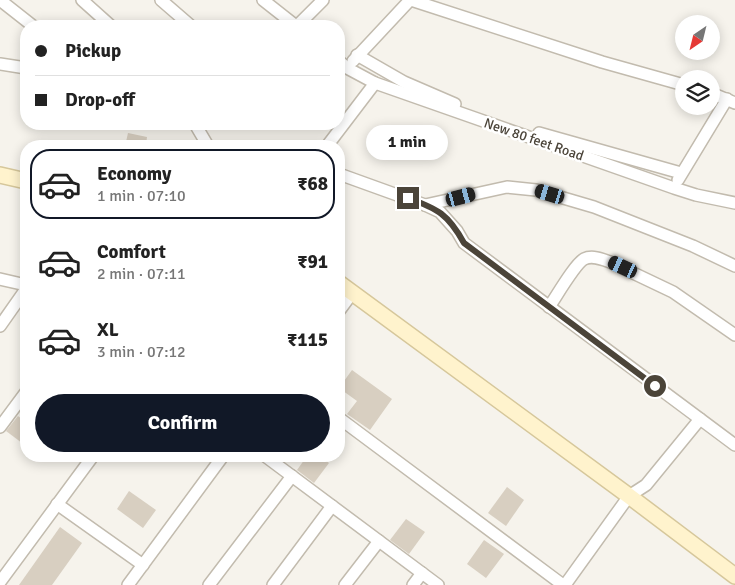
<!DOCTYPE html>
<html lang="en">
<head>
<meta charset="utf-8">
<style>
	body { margin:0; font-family:Signika,sans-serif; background:#f2f2f2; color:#222; height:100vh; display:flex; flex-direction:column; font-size:19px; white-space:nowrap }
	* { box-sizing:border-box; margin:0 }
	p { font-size:16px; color:#767676 }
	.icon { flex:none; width:28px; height:28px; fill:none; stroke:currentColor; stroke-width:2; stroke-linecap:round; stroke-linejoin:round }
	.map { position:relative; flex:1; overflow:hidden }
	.sheet { position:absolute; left:20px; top:140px; width:325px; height:322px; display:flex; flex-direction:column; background:#fff; border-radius:20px; box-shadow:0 2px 12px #0003 }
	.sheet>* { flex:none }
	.banner { position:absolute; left:20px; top:20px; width:325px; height:110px; border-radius:20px; box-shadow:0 2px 12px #0003; display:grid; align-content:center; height:110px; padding:0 15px; background:#fff }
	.needle { width:32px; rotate:215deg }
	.controls { position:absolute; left:675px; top:15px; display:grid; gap:10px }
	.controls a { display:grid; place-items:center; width:45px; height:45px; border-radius:50%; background:#fff; box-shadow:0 2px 12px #0003; font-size:25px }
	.end { position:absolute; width:22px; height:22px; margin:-11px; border:6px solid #4b4439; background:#fff; box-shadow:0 0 0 2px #fff }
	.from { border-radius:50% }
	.bubble { position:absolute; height:35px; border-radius:18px; background:#fff; box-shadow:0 2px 12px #0003; font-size:16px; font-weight:800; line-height:35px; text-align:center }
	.car { position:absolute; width:15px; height:30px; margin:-15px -8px; border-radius:6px; box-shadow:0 0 4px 1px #0007; background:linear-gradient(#222 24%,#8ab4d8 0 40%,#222 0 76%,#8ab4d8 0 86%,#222 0) }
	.banner b { display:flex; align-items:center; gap:18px; height:48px; font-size:19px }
	.banner b+b { border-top:1px solid #e0e0e0 }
	.banner i { width:12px; height:12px; background:#222 }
	ul { padding:9px 0 0; list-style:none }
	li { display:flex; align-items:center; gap:15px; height:70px; margin:0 10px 8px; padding:0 5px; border:2px solid transparent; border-radius:20px }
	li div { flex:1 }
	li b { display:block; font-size:19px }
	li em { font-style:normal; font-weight:800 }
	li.selected { border-color:#111827 }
	li>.icon { width:45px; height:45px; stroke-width:1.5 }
	.button { display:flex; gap:10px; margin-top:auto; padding:10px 15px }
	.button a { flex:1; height:58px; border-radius:30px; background:#111827; color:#fff; font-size:20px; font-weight:800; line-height:58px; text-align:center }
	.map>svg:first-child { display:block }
	.building { fill:#d8cfc1 }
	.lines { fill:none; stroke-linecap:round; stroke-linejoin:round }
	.street-casing { stroke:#c2bbae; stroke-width:14 }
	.secondary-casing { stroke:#d6c79b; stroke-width:18 }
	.street { stroke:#fff; stroke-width:11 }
	.secondary { stroke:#fff3cd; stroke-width:15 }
	.route { stroke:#4b4439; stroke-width:6 }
	.labels { text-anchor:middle; stroke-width:5; stroke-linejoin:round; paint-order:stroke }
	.street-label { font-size:14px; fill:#4b4439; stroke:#fff }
</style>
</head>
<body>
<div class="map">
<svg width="735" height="585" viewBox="0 0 735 585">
	<rect width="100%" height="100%" fill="#f6f3ec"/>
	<g class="building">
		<polygon points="128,133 147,137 146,146 125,146"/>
		<polygon points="352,370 392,399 370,430 347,414 357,401 339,388"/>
		<polygon points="18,416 26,422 26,446 6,431"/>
		<polygon points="307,456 320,456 329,463 314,483 297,470"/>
		<polygon points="507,487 524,500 506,526 488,513"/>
		<polygon points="129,491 156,510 143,528 117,509"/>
		<polygon points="406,519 425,532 409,554 390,540"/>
		<polygon points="60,527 82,543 52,585 19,585"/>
		<polygon points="484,540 504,554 486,578 467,564"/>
	</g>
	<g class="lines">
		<g class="street-casing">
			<g id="street">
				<polyline points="0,0 33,26"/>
				<polyline points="82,0 111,26"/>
				<polyline points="161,0 191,26"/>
				<polyline points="263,0 296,26"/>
				<polyline points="411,0 602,62 684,85"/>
				<polyline points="297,26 323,0"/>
				<polyline points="357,55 404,82 455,104"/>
				<polyline points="339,61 347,68 375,83 674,188 696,195 735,203"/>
				<polyline points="353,61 410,0"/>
				<polyline points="0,64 26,68"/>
				<polyline points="711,93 735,103"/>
				<polyline points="195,124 208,146"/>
				<polyline points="539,133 681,173"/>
				<polyline points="327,146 375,83"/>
				<polyline points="339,174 425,205 440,212 457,231 464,243 735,445"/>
				<polyline points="678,180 727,99"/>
				<polyline points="425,205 507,187 536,190 594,207 693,246 735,266"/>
				<polyline points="0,279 26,285"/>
				<path d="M 549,307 C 556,297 575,264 584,259 C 592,255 602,259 610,262 L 673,292 L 735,335"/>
				<polyline points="339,311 353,292"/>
				<polyline points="0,326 26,289"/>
				<polyline points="339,418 563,585"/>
				<polyline points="0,427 26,392"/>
				<polyline points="265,456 438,585"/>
				<polyline points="57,504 143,565"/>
				<polyline points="0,582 93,456"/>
				<polyline points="128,585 223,456"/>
				<polyline points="209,585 292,476"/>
				<polyline points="273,585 332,506"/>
				<polyline points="345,585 379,541"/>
				<polyline points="413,585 422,573"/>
				<polyline points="565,585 629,496 646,485 700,419"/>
			</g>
		</g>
		<g class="secondary-casing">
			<g id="secondary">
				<polyline points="0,175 26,181"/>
				<polyline points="339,283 629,496 735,576"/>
			</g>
		</g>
		<use href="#street" class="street"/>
		<use href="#secondary" class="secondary"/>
	</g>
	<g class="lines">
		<path class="route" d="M 408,198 C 438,209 448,214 464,243 L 655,386"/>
	</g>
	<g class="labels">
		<g class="street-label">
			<text transform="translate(534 139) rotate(19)" y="5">New 80 feet Road</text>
		</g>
	</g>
</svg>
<div class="controls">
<a><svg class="needle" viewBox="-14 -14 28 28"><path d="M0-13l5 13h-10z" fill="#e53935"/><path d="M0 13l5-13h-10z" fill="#767676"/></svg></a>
<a><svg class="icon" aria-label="layers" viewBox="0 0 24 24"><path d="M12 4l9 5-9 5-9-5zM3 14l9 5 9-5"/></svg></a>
</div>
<i class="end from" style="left:655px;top:386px"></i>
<i class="end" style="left:408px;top:198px"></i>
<div class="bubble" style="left:366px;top:125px;width:82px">1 min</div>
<i class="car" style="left:550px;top:194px;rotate:287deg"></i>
<i class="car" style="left:461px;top:197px;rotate:75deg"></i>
<i class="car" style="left:623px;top:267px;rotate:295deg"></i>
<div class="banner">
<b><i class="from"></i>Pickup</b>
<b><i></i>Drop-off</b>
</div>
<section class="sheet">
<ul>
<li class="selected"><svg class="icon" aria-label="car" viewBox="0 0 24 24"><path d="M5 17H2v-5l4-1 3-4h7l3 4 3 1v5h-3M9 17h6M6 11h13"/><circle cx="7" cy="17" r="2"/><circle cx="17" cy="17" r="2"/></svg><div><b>Economy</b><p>1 min · 07:10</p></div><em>₹68</em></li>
<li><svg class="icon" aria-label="car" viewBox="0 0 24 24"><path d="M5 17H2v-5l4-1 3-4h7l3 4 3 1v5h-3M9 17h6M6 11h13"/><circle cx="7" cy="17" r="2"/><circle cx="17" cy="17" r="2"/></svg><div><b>Comfort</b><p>2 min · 07:11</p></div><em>₹91</em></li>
<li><svg class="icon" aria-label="car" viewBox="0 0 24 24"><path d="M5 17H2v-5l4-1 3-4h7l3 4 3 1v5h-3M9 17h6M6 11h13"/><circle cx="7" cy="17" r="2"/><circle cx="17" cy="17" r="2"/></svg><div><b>XL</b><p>3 min · 07:12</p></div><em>₹115</em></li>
</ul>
<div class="button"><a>Confirm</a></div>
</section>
</div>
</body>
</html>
